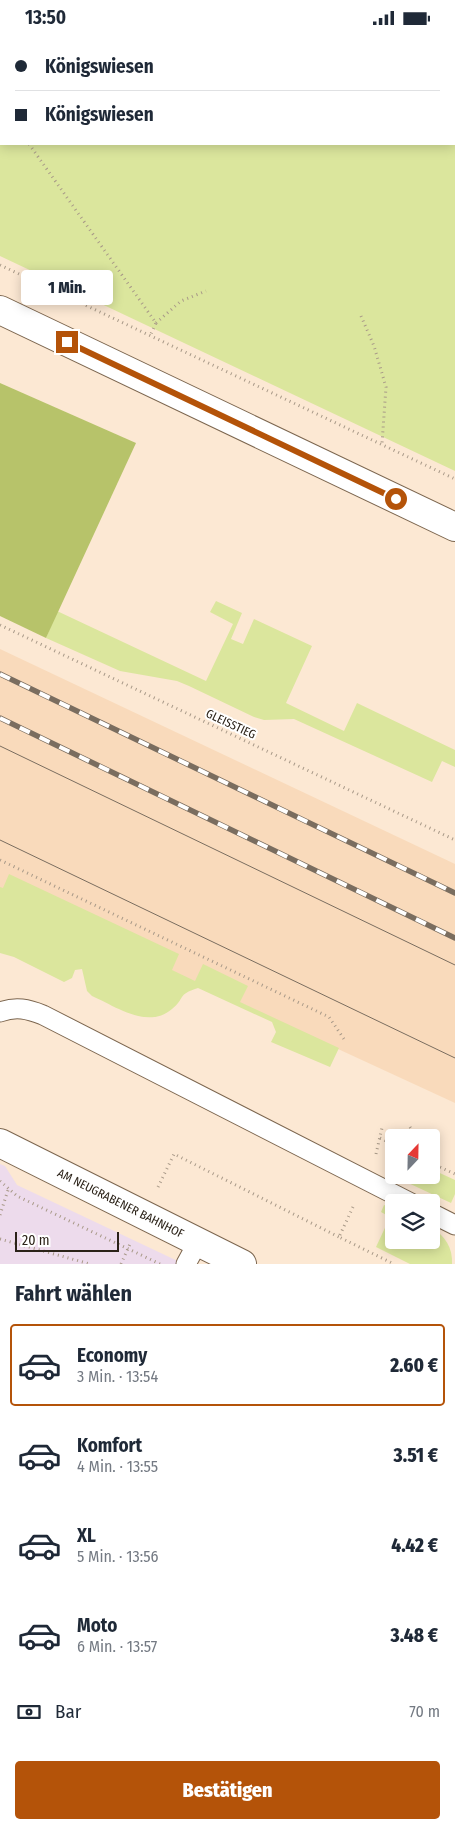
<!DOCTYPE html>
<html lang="de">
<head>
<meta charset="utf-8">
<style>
	body { margin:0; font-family:"Fira Sans Condensed",sans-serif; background:#f6f6f7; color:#1f2937; height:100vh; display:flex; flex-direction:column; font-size:19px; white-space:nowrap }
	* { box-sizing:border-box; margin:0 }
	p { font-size:16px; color:#747a83 }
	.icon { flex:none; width:28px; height:28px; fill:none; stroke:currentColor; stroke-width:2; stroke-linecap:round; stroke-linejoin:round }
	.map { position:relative; height:1229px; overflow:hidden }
	.details { display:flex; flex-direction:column; background:#fff; flex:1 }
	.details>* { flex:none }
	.hud { position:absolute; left:0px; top:0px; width:455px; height:110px; box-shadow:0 2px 12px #0003; display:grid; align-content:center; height:110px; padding:0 15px; background:#fff }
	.needle { width:32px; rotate:22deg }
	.controls { position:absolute; left:385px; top:1094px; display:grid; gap:10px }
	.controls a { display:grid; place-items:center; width:55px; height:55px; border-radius:5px; background:#fff; box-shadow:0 2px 12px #0003; font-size:25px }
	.scale { position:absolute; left:15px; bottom:12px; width:104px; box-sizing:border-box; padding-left:5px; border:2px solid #2b2218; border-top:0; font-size:14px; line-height:18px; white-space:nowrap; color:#2b2218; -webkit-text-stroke:4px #fff; paint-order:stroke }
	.end { position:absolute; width:22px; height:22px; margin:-11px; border:6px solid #b45309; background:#fff; box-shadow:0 0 0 2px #fff }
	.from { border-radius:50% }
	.bubble { position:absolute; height:35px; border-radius:5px; background:#fff; box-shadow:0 2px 12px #0003; font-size:16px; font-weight:800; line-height:35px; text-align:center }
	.hud b { display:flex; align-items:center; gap:18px; height:48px; font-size:19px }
	.hud b+b { border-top:1px solid #e0e1e3 }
	.hud i { width:12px; height:12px; background:#1f2937 }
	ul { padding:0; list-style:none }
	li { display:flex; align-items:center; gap:15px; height:82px; margin:0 10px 8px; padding:0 5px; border:2px solid transparent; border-radius:5px }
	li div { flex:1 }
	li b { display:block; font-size:19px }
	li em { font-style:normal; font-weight:800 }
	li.current { border-color:#b45309 }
	li>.icon { width:45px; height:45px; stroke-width:1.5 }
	h2 { padding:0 15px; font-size:22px; line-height:60px }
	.pay { display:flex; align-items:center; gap:12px; height:55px; padding:0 15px; font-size:19px }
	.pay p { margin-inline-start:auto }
	.primary-button { display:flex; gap:10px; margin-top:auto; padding:10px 15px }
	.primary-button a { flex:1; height:58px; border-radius:5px; background:#b45309; color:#fff; font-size:20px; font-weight:800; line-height:58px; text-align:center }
	.status { display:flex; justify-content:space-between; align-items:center; height:35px; padding:0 25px; background:#fff; direction:ltr }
	.status svg { height:14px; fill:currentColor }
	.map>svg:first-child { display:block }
	.commercial { fill:#eddbec }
	.built { fill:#f9dabb }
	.green { fill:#dbe69d; fill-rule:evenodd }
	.forest { fill:#b7c36a }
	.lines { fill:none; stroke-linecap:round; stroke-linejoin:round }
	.service-casing { stroke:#7c664f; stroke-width:21 }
	.minor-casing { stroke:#7c664f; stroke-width:30 }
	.path { stroke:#a89988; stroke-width:3; stroke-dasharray:1 4; stroke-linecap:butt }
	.service { stroke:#fff; stroke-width:19 }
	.minor { stroke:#fff; stroke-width:28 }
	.tram { stroke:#7a6d5f; stroke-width:1 }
	.rail-casing { stroke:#7a6d5f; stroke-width:5.5 }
	.rail { stroke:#fff; stroke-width:4; stroke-dasharray:11; stroke-linecap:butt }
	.route { stroke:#b45309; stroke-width:6 }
	.labels { text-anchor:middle; stroke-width:4; stroke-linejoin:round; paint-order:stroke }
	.street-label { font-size:12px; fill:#2b2218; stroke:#fff }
</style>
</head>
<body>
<div class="status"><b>13:50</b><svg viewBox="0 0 49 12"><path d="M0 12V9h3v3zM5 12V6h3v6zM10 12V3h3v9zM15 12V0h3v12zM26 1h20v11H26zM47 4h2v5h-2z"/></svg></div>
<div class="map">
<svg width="455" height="1229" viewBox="0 0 455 1229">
	<rect width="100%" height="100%" fill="#fce8d3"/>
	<polygon class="commercial" points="0,1129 5,1131 17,1150 184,1229 0,1229"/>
	<polygon class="built" points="0,614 455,829 455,1068 0,858"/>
	<g class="green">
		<path d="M 0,0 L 455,0 L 455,436 L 0,221 ZM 1,1 L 454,1 L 454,109 L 1,109 Z"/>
		<polygon points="216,566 242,578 231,604 243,609 254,584 312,611 286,668 344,696 357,668 455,715 455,732 442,726 432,747 294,684 264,685 254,682 189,651 177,646 120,636 46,603 57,576 206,646 233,589 210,577"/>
		<path d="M 9,839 L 179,919 L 172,935 L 195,946 L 203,929 L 248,951 L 240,967 L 339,1013 L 330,1032 L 271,1007 L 276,997 L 272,987 L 198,953 C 176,960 186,963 172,974 C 148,995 115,971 92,961 L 87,956 L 82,934 L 75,935 L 72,943 L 64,947 L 14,922 L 0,918 L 0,852 L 3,853 Z"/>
		<polygon points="431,1134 455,1145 455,1159 451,1168 404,1146 407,1140 431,1140"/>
		<path d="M 384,1170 L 394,1174 L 394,1205 L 431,1205 L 431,1193 C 445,1200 453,1213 452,1229 L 410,1229 L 376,1212 L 390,1182 L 381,1177 Z"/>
	</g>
	<polygon class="forest" points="0,348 136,408 46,603 0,581"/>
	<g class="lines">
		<g class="service-casing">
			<g id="service">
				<path d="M 0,977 C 16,971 28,974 43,980 L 411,1168"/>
				<polyline points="431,1178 455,1190"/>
				<polyline points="186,1229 198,1207"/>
			</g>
		</g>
		<g class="minor-casing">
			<g id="minor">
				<polyline points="0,275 455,492"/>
				<path id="s1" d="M 0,1108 L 242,1229"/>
			</g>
		</g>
		<g class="path">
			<polyline points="0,68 1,70"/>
			<polyline points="29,109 156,288 150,301"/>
			<polyline points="0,230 455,444"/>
			<polyline points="361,281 374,311 386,352 382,409"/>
			<polyline points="156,288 181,266 206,256"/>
			<polyline points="0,590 455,805"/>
			<polyline points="0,825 329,982 344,1004"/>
			<polyline points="410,1092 417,1102"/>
			<polyline points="380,1103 394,1110"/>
			<polyline points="376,1119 382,1093"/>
			<polyline points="431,1122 436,1130"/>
			<polyline points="431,1128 455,1139"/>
			<polyline points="0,1146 17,1161 160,1229"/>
			<polyline points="158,1152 174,1119 339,1202"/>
			<polyline points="353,1172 339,1202 394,1229"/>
			<polyline points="0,1180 8,1155"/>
			<polyline points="0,1204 90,1229"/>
			<polyline points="121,1229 130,1209"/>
		</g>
		<use href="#service" class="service"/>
		<use href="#minor" class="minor"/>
		<g class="tram">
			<polyline points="0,711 455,930"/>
			<polyline points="0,805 455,1023"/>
		</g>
		<g class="rail-casing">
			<g id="rail">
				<polyline points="0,639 455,858"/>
				<polyline points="0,683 455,903"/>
			</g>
		</g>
		<use href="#rail" class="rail"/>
	</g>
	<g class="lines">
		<polyline class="route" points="67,307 396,464"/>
	</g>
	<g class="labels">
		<g class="street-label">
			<text transform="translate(231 689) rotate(25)" y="4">GLEISSTIEG</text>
			<text dy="4" stroke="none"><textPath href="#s1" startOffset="135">AM NEUGRABENER BAHNHOF</textPath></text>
		</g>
	</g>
</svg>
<div class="controls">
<a><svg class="needle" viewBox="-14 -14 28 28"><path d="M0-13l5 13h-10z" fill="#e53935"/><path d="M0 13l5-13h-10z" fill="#747a83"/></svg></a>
<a><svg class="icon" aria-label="layers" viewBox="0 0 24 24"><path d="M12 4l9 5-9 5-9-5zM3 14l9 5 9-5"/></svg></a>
</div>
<div class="scale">20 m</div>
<i class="end from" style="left:396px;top:464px"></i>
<i class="end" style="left:67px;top:307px"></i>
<div class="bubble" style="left:21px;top:235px;width:92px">1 Min.</div>
<div class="hud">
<b><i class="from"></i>Königswiesen</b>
<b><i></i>Königswiesen</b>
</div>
</div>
<section class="details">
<h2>Fahrt wählen</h2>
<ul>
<li class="current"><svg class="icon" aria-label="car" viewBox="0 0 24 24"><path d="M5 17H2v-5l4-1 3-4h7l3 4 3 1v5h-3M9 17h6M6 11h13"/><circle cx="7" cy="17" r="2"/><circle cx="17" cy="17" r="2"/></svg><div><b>Economy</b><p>3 Min. · 13:54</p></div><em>2.60 €</em></li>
<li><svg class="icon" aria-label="car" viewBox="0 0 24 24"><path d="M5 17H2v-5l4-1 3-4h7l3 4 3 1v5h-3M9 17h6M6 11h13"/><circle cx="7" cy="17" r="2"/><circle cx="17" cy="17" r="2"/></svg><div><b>Komfort</b><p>4 Min. · 13:55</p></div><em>3.51 €</em></li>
<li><svg class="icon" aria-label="car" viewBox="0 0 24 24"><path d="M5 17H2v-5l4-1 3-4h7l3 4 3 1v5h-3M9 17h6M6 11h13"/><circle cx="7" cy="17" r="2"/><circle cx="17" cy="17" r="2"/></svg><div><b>XL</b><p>5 Min. · 13:56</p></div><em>4.42 €</em></li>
<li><svg class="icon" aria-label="car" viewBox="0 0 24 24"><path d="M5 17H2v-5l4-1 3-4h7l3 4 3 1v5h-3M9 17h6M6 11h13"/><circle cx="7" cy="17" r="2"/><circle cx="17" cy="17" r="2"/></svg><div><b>Moto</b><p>6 Min. · 13:57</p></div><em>3.48 €</em></li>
</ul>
<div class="pay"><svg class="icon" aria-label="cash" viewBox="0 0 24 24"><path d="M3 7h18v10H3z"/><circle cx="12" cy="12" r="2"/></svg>Bar<p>70 m</p></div>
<div class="primary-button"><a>Bestätigen</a></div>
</section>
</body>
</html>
